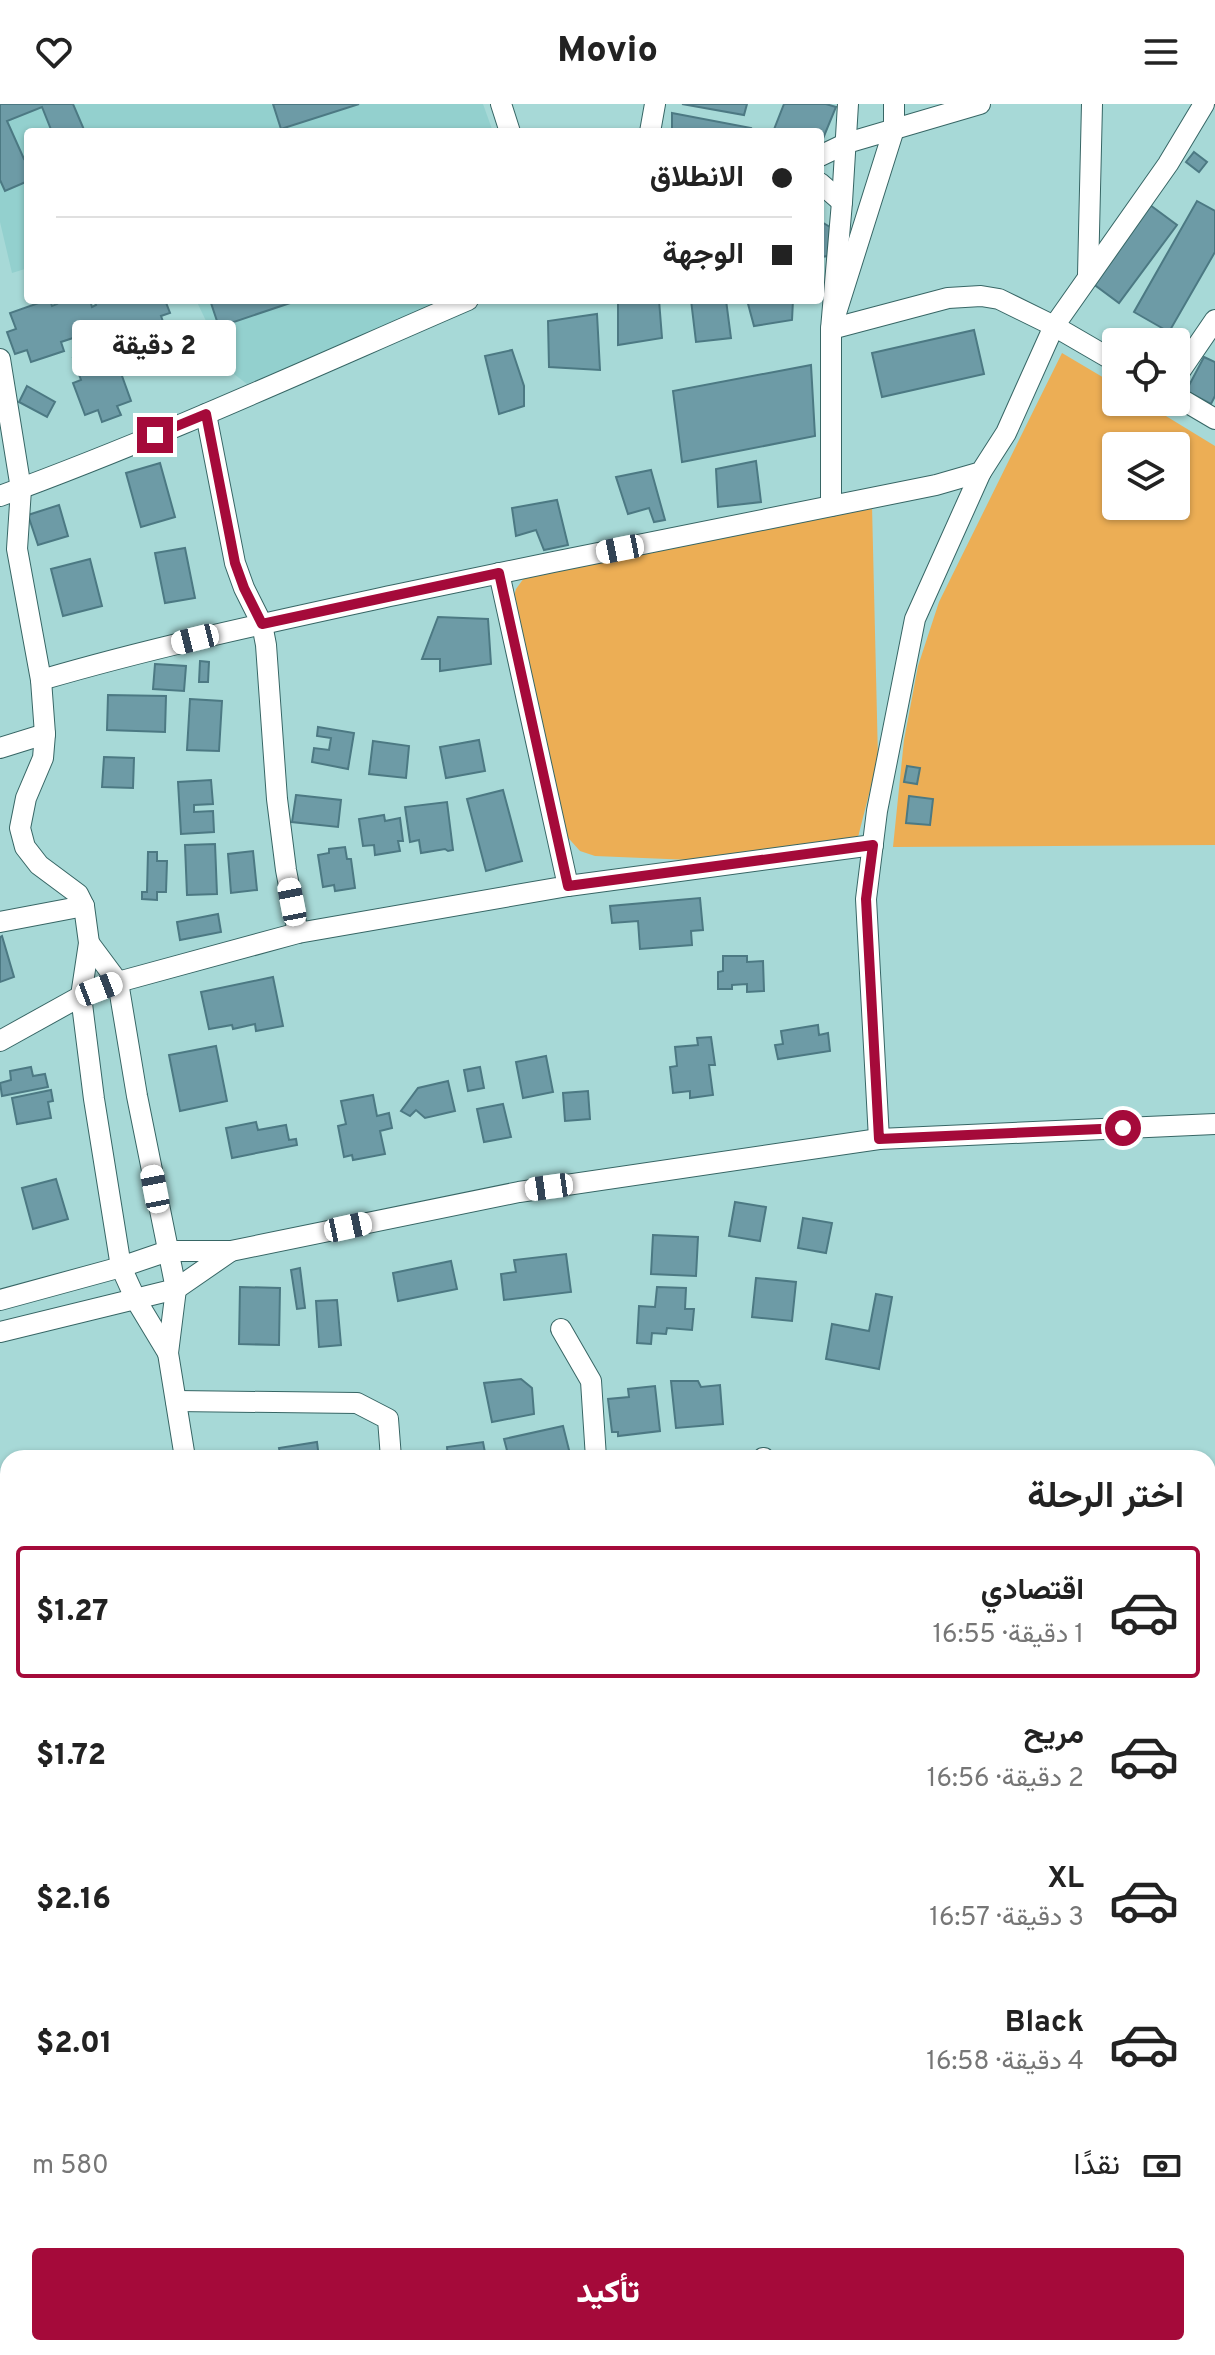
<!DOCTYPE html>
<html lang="ar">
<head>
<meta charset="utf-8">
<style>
	body { margin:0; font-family:Overpass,Vazirmatn,sans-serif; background:#f6f6f6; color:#222; direction:rtl; height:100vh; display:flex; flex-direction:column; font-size:30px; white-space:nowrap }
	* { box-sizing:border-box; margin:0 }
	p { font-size:26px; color:#767676 }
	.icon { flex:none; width:44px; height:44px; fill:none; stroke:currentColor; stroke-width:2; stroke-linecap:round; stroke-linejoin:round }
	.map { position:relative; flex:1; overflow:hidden; direction:ltr }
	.sheet { position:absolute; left:0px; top:1346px; width:1216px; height:906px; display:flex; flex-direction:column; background:#fff; border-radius:24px 24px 0 0; box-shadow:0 2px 6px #0004; direction:rtl }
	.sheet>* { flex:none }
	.hud { position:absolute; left:24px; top:24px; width:800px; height:176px; border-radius:8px; box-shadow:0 2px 6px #0004; direction:rtl; display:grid; align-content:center; height:176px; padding:0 32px; background:#fff }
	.controls { position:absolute; left:1102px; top:224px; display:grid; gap:16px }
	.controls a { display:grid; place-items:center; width:88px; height:88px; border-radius:8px; background:#fff; box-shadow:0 2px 6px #0004; font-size:40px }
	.end { position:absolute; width:36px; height:36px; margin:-18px; border:10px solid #a50a3a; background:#fff; box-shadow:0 0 0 4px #fff }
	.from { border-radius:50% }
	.bubble { position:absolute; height:56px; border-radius:8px; background:#fff; box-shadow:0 2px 6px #0004; font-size:26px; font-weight:800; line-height:56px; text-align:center; direction:rtl }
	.car { position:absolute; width:24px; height:48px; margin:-24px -12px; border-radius:10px; box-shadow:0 0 6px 2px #0007; background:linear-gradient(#fff 24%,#345 0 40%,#fff 0 76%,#345 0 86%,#fff 0) }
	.hud b { display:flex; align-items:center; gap:28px; height:76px; font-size:30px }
	.hud b+b { border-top:2px solid #e0e0e0 }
	.hud i { width:20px; height:20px; background:#222 }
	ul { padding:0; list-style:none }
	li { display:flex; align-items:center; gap:24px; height:132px; margin:0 16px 12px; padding:0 16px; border:4px solid transparent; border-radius:8px }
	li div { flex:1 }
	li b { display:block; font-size:30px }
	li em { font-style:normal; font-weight:800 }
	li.selected { border-color:#a50a3a }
	li>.icon { width:72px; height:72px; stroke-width:1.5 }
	h2 { padding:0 32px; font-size:36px; line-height:96px }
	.pay { display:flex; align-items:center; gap:20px; height:88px; padding:0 32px; font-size:30px }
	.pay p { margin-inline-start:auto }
	.cta { display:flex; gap:16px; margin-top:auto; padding:16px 32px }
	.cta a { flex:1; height:92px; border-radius:8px; background:#a50a3a; color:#fff; font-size:32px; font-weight:800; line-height:92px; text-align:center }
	header { display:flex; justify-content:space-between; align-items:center; height:104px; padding:0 32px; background:#fff; font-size:36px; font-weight:800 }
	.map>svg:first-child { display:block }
	.built { fill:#93d0ce }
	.green { fill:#ecae55; fill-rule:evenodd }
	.building { fill:#6d9ba6; stroke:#4c7983; stroke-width:2 }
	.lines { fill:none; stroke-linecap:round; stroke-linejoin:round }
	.minor-casing { stroke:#376665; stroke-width:22 }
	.minor { stroke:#fff; stroke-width:20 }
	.route { stroke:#a50a3a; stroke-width:10 }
</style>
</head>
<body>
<header><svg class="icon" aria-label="menu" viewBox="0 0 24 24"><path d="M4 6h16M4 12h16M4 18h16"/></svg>Movio<svg class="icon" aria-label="heart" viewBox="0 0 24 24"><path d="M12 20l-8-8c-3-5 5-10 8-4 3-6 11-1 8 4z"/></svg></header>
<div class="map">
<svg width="1215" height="2251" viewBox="0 0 1215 2251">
	<rect width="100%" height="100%" fill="#a7d9d7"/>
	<g class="built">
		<polygon points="0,0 483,0 493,28 28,28 28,164 12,169 0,118"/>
		<polygon points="196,196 452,196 247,280 230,267"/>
	</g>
	<g class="green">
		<path d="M 1062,249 L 1116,281 L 1116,298 L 1143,298 L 1215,342 L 1215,741 L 893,743 L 904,636 L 918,562 L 939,498 ZM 1116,342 L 1176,342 L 1176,402 L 1116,402 Z"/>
		<polygon points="872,402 878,655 857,737 691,756 595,752 580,747 563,728 512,500 516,485 524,474"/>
	</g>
	<g class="building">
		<polygon points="0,0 73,0 85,28 52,28 42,3 7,17 24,55 28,54 28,77 5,87 0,76"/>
		<polygon points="273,0 359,0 281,25"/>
		<polygon points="682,0 747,0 744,11"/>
		<polygon points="784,0 826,0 836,3 822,37 820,38 820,28 773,28"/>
		<polygon points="672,9 751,24 750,28 672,28"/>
		<polygon points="1194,48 1207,58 1199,68 1186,58"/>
		<polygon points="1197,97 1215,107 1215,148 1169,228 1134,208"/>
		<polygon points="1150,101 1177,121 1119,199 1092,179"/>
		<polygon points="820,117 830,123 828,152 820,153"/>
		<polygon points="47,196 50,196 52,202 57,200 55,196 90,196 92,203 96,201 94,196 165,196 170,209 161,212 166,226 114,245 111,236 104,239 108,249 113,247 131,297 117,302 121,311 102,318 98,306 85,311 73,279 81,276 73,254 80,252 73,234 61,238 64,247 31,258 27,246 15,250 7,228 16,225 10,209"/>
		<polygon points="210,196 289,196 290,199 219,223"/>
		<polygon points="618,196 659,196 662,234 618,241"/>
		<polygon points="691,196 726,196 731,234 696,238"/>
		<polygon points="747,196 793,196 792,216 754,222"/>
		<polygon points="597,210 600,266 549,263 548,217"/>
		<polygon points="974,226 984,270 882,293 872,249"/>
		<polygon points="512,246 524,282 524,302 499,310 485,252"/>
		<polygon points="1204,253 1215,258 1215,292 1211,300 1186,287"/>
		<polygon points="811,261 815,332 682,358 673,287"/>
		<polygon points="27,282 55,298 47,313 19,298"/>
		<polygon points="756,357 761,398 718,403 716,365"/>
		<polygon points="160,359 175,413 141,423 126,369"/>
		<polygon points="651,366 665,416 654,418 649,404 628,410 616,373"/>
		<polygon points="557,396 568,441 544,446 536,426 516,432 512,404"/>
		<polygon points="59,401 68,432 38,441 28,411"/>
		<polygon points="185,444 195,494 165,499 155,449"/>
		<polygon points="90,455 102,502 63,512 51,465"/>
		<polygon points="438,513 488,515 491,560 440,567 440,555 422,555"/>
		<polygon points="200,557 209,558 208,578 199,578"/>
		<polygon points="155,560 186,562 184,587 153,585"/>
		<polygon points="108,591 166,592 165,628 107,626"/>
		<polygon points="190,595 222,597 219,647 187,646"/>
		<polygon points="318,623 354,629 348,665 312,658 314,644 329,646 331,634 317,632"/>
		<polygon points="479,636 485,667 446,674 440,643"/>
		<polygon points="373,637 409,642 406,674 369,670"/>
		<polygon points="104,653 134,654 133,684 102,683"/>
		<polygon points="907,662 920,664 917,680 904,678"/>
		<polygon points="211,676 213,700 194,701 194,708 213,707 214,728 181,730 178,678"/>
		<polygon points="503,686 522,757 486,767 467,695"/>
		<polygon points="296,691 341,696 338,723 292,718"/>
		<polygon points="909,692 933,695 930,721 906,719"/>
		<polygon points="447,698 453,746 448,747 445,745 421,749 419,736 410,738 405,703"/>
		<polygon points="384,711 385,717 400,714 403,737 398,737 400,747 375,751 374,741 363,742 359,715"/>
		<polygon points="215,740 217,790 187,791 185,741"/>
		<polygon points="345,743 347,755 351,755 355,784 335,787 334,781 323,783 318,751 329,749 329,745"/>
		<polygon points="253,747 257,786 231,789 228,750"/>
		<polygon points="148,748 157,748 157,757 167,757 166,788 157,788 157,796 142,795 142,788 147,788"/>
		<polygon points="700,794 703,826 691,827 692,841 640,845 638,817 612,819 610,802"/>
		<polygon points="218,810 221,828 180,836 177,818"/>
		<polygon points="2,832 14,873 0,878 0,833"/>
		<polygon points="723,852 747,852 747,858 763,857 764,887 747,888 747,880 732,881 732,885 718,885 718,868 723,867"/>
		<polygon points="273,873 283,922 256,927 255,920 233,925 232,921 209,925 201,888"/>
		<polygon points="818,921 819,931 828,929 830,947 778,955 775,941 783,940 781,927"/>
		<polygon points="711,933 715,961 709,961 713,991 690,994 690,987 673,989 670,963 677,962 675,943 698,941 697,934"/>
		<polygon points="216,942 227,997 180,1007 169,951"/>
		<polygon points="546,952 553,988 523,994 516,958"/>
		<polygon points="31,963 33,972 45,970 48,983 2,992 0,979 11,976 10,967"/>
		<polygon points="480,963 484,984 468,987 464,966"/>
		<polygon points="448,977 455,1007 425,1014 416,1006 410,1012 401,1007 418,984"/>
		<polygon points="51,986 53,997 48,998 51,1014 17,1020 12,994"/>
		<polygon points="588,987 590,1015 565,1017 563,989"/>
		<polygon points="373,991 377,1012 389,1009 392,1024 380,1027 385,1050 353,1056 352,1051 344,1053 338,1022 346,1020 341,997"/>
		<polygon points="503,1000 511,1033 484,1038 477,1005"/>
		<polygon points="256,1018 258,1026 286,1021 289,1036 296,1035 297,1041 232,1054 226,1024"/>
		<polygon points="56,1075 68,1115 33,1125 22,1084"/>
		<polygon points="735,1098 766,1103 760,1137 729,1132"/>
		<polygon points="803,1114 832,1119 826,1149 798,1144"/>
		<polygon points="653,1131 698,1133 696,1172 651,1170"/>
		<polygon points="566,1150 571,1188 504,1196 501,1170 516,1168 514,1156"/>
		<polygon points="451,1157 457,1185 398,1197 393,1169"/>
		<polygon points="300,1164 305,1204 297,1205 291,1166"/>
		<polygon points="756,1174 796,1178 792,1217 752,1213"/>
		<polygon points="240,1183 280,1184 279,1241 239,1240"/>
		<polygon points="657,1183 686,1184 685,1205 694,1205 692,1226 667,1224 666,1230 652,1229 651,1240 637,1239 639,1202 655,1203"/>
		<polygon points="876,1190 892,1193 879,1265 826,1255 832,1220 869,1227"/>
		<polygon points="337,1196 341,1241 319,1243 316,1197"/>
		<polygon points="521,1275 532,1284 534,1310 492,1318 484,1279"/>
		<polygon points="671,1277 698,1277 701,1283 720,1281 723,1320 676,1324"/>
		<polygon points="655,1282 660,1327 618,1332 618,1328 612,1328 608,1295 629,1293 628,1285"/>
		<polygon points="563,1322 571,1354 509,1354 504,1335"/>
		<polygon points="317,1338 319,1354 281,1354 279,1344"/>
		<polygon points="483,1338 486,1354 448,1354 447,1343"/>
		<polygon points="0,1763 8,1764 4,1782 0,1781"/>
		<polygon points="81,2244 112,2244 112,2249 141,2251 98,2251 98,2248 81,2248"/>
		<polygon points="165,2244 198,2244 198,2248 210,2248 210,2251 165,2251"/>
	</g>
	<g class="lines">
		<g class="minor-casing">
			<g id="minor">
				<polyline points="501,0 510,28"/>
				<polyline points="848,0 842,98 831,225 948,194 981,192 999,195 1054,222 1116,258"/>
				<polyline points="650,28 655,0"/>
				<polyline points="820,52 847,39 980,0"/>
				<polyline points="820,79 842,98"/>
				<polyline points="1088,171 1092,0"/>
				<polyline points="0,255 21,385 17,445 41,576 45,630 43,654 26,694 20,724 25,743 39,761 78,790 84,802 89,839 81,892 94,995 121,1163 136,1196 168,1249"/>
				<polyline points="1176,273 1215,216"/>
				<polyline points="1176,292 1215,315"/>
				<polyline points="206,310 235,459 244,484 262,520 266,541 277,695 286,766 298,829"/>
				<path d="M 0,392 C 159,334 313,263 468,196"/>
				<polyline points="831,402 831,225 894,25 894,0"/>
				<path d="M 41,576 C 157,542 276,517 395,491 C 575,453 755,417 936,381 L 981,368 L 1006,329 L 1054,222 L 1168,60 L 1204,0"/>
				<polyline points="0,644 45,630"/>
				<polyline points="568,782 873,741"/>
				<polyline points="0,818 84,802"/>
				<polyline points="89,839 118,878 137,992 176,1185 168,1249 185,1354"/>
				<polyline points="0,937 81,892 118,878 298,829 568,782 499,469"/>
				<polyline points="879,1035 866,795 877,707 915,515 981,368"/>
				<polyline points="0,1196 121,1163 168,1147 231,1147 519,1088 879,1035 1215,1020"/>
				<polyline points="561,1225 591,1277 596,1354"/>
				<polyline points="0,1228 176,1185 231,1147"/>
				<polyline points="176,1297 357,1299 388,1315 391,1354"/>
				<polyline points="763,1354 764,1354"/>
				<polyline points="0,1440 8,1464"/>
				<polyline points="1208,1605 1215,1603"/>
				<polyline points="1208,1708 1215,1713"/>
				<polyline points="0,1735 8,1737"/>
				<polyline points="0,2151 8,2141"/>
				<polyline points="257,2251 258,2244"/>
				<polyline points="770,2251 771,2244"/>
			</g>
		</g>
		<use href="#minor" class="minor"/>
	</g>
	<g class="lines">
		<polyline class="route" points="155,331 206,310 235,459 244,484 262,520 499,469 568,782 873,741 866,795 879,1035 1123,1024"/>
	</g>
</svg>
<div class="controls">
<a><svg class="icon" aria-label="locate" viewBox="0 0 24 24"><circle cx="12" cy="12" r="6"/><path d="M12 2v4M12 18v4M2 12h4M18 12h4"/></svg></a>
<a><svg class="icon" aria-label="layers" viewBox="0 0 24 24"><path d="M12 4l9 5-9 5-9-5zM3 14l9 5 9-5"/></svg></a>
</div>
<i class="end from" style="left:1123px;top:1024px"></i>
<i class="end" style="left:155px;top:331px"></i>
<div class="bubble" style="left:72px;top:216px;width:164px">2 دقيقة</div>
<i class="car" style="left:620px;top:445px;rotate:259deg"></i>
<i class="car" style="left:195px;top:535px;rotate:256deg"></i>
<i class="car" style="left:292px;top:798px;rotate:349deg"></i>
<i class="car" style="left:99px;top:885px;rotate:69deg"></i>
<i class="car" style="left:549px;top:1083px;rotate:262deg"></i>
<i class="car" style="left:155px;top:1085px;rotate:349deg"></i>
<i class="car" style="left:348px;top:1123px;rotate:78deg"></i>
<div class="hud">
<b><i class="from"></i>الانطلاق</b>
<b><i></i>الوجهة</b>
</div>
<section class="sheet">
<h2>اختر الرحلة</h2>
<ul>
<li class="selected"><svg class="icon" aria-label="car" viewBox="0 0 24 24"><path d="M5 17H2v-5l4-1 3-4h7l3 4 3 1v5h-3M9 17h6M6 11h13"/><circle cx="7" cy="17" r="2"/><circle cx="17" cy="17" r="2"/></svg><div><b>اقتصادي</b><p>1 دقيقة · 16:55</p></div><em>$1.27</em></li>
<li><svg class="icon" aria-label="car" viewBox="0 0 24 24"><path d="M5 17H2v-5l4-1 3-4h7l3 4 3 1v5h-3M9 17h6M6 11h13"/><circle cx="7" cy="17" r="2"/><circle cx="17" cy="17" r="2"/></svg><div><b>مريح</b><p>2 دقيقة · 16:56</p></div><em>$1.72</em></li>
<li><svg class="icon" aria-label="car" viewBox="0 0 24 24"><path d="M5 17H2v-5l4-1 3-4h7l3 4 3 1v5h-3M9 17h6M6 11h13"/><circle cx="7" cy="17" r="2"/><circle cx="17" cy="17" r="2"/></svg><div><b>XL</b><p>3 دقيقة · 16:57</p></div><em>$2.16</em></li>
<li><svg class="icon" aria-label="car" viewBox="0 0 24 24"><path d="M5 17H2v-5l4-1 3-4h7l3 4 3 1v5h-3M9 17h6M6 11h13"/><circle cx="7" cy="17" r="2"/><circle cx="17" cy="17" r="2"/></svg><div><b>Black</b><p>4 دقيقة · 16:58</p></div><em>$2.01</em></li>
</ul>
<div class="pay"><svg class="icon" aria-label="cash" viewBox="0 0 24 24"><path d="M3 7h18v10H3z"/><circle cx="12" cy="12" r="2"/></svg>نقدًا<p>580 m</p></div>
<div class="cta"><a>تأكيد</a></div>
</section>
</div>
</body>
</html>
